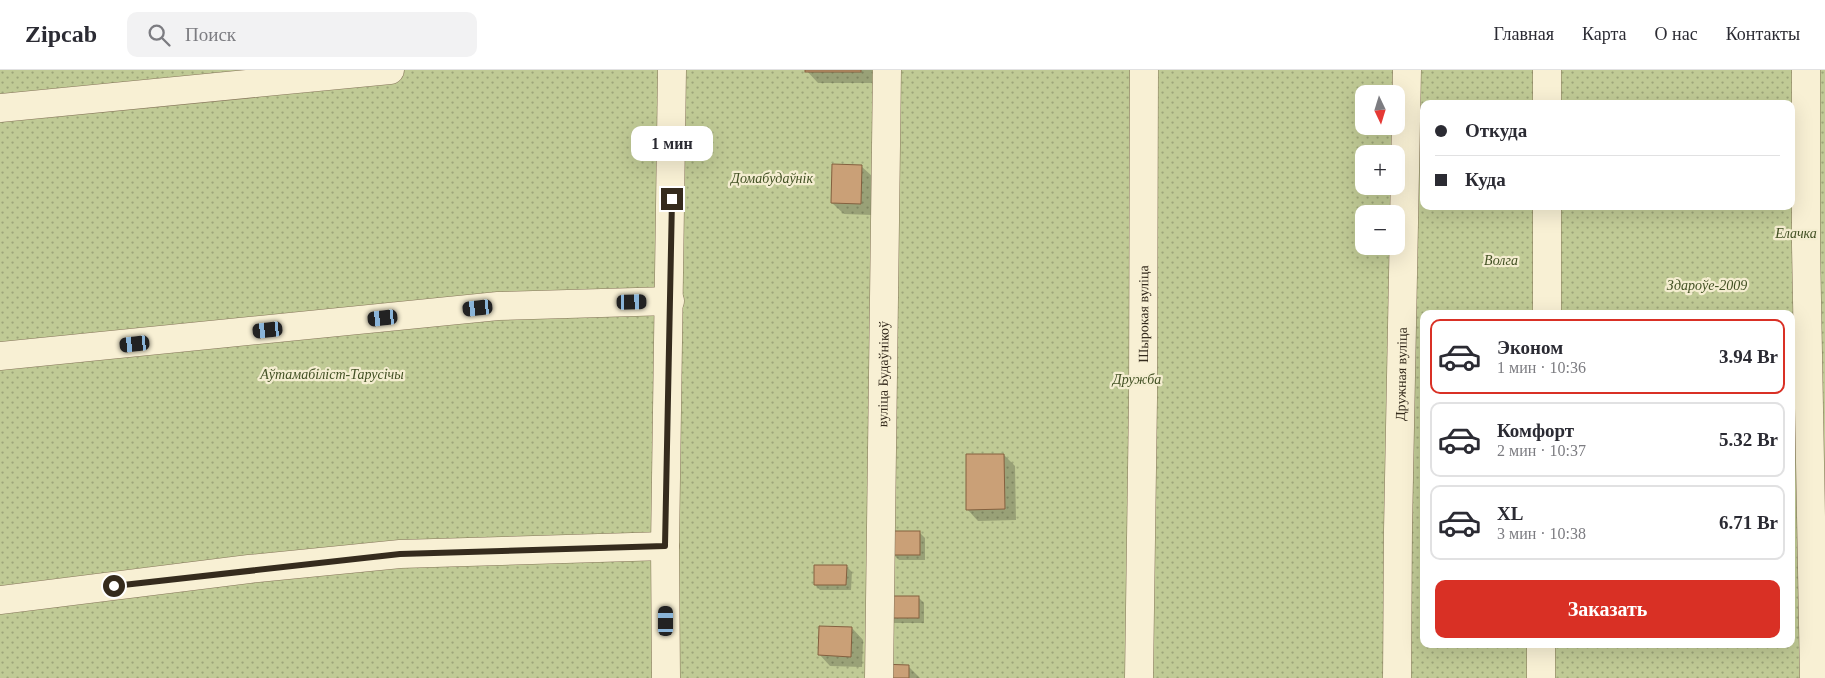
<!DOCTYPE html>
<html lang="ru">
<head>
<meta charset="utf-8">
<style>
	body { margin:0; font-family:"Times New Roman",serif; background:#f2f2f3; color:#2b2b33; height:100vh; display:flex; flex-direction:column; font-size:19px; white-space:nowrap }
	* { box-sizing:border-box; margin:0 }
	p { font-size:16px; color:#7c7c81 }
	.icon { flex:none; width:28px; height:28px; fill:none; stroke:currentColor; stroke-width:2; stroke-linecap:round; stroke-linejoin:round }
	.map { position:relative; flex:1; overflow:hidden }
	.sheet { position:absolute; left:1420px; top:240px; width:375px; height:338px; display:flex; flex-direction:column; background:#fff; border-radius:10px; box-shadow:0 5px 20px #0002 }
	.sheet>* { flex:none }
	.banner { position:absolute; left:1420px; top:30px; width:375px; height:110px; border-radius:10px; box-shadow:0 5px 20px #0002; display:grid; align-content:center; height:110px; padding:0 15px; background:#fff }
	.needle { width:32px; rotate:176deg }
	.fabs { position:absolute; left:1355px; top:15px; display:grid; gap:10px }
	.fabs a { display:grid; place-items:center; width:50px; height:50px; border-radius:10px; background:#fff; box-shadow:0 5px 20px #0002; font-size:25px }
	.end { position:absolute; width:22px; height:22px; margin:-11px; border:6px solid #352b1d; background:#fff; box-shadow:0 0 0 2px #fff }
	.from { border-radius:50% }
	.bubble { position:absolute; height:35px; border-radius:10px; background:#fff; box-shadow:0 5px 20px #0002; font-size:16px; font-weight:600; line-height:35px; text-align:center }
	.car { position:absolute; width:15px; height:30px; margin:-15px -8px; border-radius:6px; box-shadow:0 0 4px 1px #0007; background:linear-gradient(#222 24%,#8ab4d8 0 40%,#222 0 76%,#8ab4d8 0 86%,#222 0) }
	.banner b { display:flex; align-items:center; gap:18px; height:48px; font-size:19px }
	.banner b+b { border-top:1px solid #e1e1e2 }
	.banner i { width:12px; height:12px; background:#2b2b33 }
	ul { padding:9px 0 0; list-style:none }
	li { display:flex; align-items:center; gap:15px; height:75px; margin:0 10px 8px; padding:0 5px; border:2px solid #e1e1e2; border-radius:10px }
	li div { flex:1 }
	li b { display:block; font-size:19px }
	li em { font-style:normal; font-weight:600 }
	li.on { border-color:#d93025 }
	li>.icon { width:45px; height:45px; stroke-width:1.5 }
	.action { display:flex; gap:10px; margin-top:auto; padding:10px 15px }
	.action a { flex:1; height:58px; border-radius:10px; background:#d93025; color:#fff; font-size:20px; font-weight:600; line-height:58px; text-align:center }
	header { display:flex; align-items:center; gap:30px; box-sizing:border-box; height:70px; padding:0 25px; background:#fff; border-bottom:1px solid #e1e1e2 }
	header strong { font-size:24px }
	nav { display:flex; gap:28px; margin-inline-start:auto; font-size:18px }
	.search { width:350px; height:45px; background:#f2f2f3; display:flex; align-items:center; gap:12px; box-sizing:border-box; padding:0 18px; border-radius:10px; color:#7c7c81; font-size:19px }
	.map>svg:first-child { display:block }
	.garden { fill:url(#garden-dots); fill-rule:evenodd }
	.shadow { fill:#0003 }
	.building { fill:#caa077; stroke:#84603f }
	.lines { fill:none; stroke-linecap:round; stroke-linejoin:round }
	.minor-casing { stroke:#857459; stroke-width:29 }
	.minor { stroke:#f8f0d4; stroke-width:28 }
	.route { stroke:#352b1d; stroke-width:6 }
	.labels { text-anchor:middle; stroke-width:4.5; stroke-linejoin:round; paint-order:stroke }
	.park-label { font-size:14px; font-style:italic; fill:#435124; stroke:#f4edd0 }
	.street-label { font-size:14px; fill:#352b1d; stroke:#f4edd0 }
</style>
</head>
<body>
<header>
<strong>Zipcab</strong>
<div class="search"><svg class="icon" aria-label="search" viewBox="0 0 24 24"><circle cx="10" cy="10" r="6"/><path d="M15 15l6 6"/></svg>Поиск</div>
<nav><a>Главная</a><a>Карта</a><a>О нас</a><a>Контакты</a></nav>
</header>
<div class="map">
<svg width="1825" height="608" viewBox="0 0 1825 608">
	<defs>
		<pattern id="garden-dots" width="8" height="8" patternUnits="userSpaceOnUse" patternTransform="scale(1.25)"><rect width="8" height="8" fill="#c0ca95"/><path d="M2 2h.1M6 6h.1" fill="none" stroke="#9da479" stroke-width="1.8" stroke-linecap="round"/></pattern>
	</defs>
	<rect width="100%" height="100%" fill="#ede3c1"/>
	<path class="garden" d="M 0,0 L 1825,0 L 1825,608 L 0,608 ZM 1364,24 L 1396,24 L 1396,56 L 1364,56 ZM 1424,34 L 1791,34 L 1791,136 L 1424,136 ZM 1364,84 L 1396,84 L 1396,116 L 1364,116 ZM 1364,144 L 1396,144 L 1396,176 L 1364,176 ZM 1424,244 L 1791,244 L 1791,574 L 1424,574 Z"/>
	<g class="shadow">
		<polygon points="806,0 872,0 872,13 818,13"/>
		<polygon points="861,96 873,107 872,145 844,144 832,133"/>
		<polygon points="1004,385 1015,396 1016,450 978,451 967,439"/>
		<polygon points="919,462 925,468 925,490 899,490 893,484"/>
		<polygon points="846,496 852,502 851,520 820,520 815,515"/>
		<polygon points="918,527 924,533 924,553 891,553 886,547"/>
		<polygon points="852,558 863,570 862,597 830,596 819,584"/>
		<polygon points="908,596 920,608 880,608"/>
	</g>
	<g class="building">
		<rect x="805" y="0" width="56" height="2"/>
		<polygon points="832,94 862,95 861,134 831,133"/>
		<polygon points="966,384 1004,384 1005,439 966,440"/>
		<rect x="892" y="461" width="28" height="24"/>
		<polygon points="814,495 847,495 846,515 814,515"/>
		<rect x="884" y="526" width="35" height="22"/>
		<polygon points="819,556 852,557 851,587 818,585"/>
		<polygon points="879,594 909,595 909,608 879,608"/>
	</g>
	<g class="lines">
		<g class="minor-casing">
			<g id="minor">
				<polyline points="1547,0 1547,34"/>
				<polyline points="1806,0 1806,176 1814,608"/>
				<polyline points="0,38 390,0"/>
				<polyline points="1547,244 1547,136"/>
				<polyline points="0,286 498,236 670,231"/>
				<polyline points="0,530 249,499 400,484 665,476"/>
				<polyline points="1541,574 1541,608"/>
				<polyline points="666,608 665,476 672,0"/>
				<path id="s1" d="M 879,608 L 887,0"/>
				<path id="s2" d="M 1139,608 L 1143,329 L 1144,0"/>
				<path id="s3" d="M 1397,608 L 1398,460 L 1407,0"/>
			</g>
		</g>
		<use href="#minor" class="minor"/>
	</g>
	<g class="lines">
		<polyline class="route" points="114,516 400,484 665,476 672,129"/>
	</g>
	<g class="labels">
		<g class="park-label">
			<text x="772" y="113">Домабудаўнік</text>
			<text x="1796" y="168">Елачка</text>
			<text x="1501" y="195">Волга</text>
			<text x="1707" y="220">Здароўе-2009</text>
			<text x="332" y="309">Аўтамабіліст-Тарусічы</text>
			<text x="1137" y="314">Дружба</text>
		</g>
		<g class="street-label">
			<text dy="5" stroke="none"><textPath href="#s2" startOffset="364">Шырокая вуліца</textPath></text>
			<text dy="5" stroke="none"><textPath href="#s1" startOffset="304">вуліца Будаўнікоў</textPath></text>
			<text dy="5" stroke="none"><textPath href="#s3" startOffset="304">Дружная вуліца</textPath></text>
		</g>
	</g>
</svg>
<div class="fabs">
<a><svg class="needle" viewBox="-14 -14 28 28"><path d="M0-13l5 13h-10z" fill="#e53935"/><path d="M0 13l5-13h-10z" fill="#7c7c81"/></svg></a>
<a>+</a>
<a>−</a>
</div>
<i class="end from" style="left:114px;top:516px"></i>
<i class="end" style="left:672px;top:129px"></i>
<div class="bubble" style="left:631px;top:56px;width:82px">1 мин</div>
<i class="car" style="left:632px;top:232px;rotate:89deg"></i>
<i class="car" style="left:478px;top:238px;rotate:264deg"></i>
<i class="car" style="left:383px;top:248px;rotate:264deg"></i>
<i class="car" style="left:268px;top:260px;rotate:264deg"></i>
<i class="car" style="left:135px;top:274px;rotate:264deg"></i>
<i class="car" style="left:666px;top:551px;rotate:0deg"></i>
<div class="banner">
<b><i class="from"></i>Откуда</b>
<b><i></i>Куда</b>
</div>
<section class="sheet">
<ul>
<li class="on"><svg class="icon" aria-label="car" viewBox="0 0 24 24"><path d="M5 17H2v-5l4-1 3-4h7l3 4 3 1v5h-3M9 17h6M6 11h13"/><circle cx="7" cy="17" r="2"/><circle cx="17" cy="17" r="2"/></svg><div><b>Эконом</b><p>1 мин · 10:36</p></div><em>3.94 Br</em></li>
<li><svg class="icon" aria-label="car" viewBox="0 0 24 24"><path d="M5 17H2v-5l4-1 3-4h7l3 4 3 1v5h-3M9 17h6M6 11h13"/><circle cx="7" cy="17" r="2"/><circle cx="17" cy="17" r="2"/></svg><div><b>Комфорт</b><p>2 мин · 10:37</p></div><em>5.32 Br</em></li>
<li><svg class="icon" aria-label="car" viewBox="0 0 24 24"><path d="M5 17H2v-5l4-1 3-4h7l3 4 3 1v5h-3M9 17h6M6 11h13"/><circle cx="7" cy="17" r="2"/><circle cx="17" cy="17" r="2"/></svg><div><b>XL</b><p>3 мин · 10:38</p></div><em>6.71 Br</em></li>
</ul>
<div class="action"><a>Заказать</a></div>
</section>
</div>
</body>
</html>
